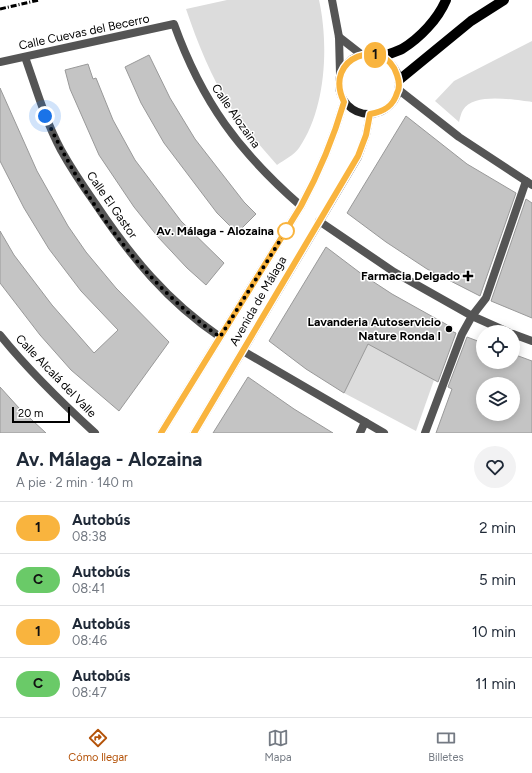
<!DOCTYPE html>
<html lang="es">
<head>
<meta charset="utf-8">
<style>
	body { margin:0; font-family:Figtree,sans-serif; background:#f2f2f3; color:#1f2937; height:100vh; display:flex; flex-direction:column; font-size:15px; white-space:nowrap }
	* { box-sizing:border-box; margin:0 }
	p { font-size:13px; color:#747a83 }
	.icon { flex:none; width:22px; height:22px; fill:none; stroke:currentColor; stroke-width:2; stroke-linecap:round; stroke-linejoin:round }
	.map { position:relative; height:433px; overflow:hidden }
	.sheet { display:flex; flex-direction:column; background:#fff; flex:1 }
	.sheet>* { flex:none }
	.badge { padding:0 8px; border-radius:13px; font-size:14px; line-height:26px }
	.buttons { position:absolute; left:476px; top:325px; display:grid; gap:8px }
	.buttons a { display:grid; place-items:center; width:44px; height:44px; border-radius:50%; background:#fff; box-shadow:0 2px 10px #0003; font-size:20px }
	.scale { position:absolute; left:12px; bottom:10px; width:58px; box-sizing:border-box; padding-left:4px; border:2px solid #000; border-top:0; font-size:11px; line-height:14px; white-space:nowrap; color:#000; -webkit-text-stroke:3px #fff; paint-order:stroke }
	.you { position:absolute; width:20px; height:20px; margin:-10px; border:3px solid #fff; border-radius:50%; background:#1a73e8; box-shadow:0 0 0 6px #1a73e833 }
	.map>.badge { position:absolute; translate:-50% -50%; box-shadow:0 0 0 2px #fff }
	.round { display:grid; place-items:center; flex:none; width:42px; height:42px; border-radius:21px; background:#f2f2f3 }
	.headline { display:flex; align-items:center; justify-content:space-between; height:68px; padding:0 16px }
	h1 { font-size:19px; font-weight:700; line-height:30px }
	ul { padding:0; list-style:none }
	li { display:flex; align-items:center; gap:12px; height:52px; padding:0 16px; border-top:1px solid #e0e1e3 }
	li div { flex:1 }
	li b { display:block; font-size:15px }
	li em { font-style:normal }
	li .badge { min-width:44px; font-weight:700; text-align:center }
	.tabs { display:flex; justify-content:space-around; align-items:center; height:56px; border-top:1px solid #e0e1e3; background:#fff; font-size:11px; color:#747a83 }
	.tabs a { display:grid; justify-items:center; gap:2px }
	.tabs .current { color:#b45309 }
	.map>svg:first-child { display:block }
	.green { fill:#dcdcdc }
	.building { fill:#c4c4c4; stroke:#999; fill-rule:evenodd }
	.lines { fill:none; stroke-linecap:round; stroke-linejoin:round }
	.pedestrian { stroke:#555; stroke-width:8 }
	.minor { stroke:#555; stroke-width:8 }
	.tertiary { stroke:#555; stroke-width:8 }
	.secondary { stroke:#222; stroke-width:8 }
	.primary { stroke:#000; stroke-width:10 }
	.rail { stroke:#000; stroke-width:3; stroke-dasharray:6 2 1 2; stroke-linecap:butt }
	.line-casing { stroke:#fff; stroke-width:9 }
	.line { stroke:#f9b43e; stroke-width:6 }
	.walk { stroke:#000; stroke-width:4; stroke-dasharray:0 7.2 }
	.stop-dot { fill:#fff; stroke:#f9b43e; stroke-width:2 }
	.poi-dot { fill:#000; stroke:#fff; stroke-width:1.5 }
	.labels { text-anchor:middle; stroke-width:3; stroke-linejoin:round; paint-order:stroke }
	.street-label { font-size:12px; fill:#000; stroke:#fff }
	.stop-label { font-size:12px; font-weight:bold; fill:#000; stroke:#fff; text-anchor:end }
	.poi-label { font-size:12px; font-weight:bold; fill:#000; stroke:#fff; text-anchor:end }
</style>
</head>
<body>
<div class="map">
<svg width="532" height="433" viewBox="0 0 532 433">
	<rect width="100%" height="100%" fill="#fff"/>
	<g class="green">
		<path d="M227 0H319C329 45 326 109 299 148 294 155 284 160 277 165 261 147 244 128 231 108 211 77 198 44 186 9Z"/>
		<path d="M532 41V102C515 100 473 92 463 110 461 113 460 118 459 122L435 101 454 81Z"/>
		<polygon points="368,343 434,380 416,431 344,393"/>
	</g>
	<g class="building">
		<polygon points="149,55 170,98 195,139 244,202 256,214 237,233 217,213 164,143 141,103 125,67"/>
		<polygon points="88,64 93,79 96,78 113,120 135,160 181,221 224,263 206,285 187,268 158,237 134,207 99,155 70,89 65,70"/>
		<polygon points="0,88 37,171 68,226 86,252 116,288 169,342 119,411 71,370 40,335 0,283 0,231 14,255 52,305 94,353 118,330 81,291 49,249 24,208 0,161"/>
		<polygon points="406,116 467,164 516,193 480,296 427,269 386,242 347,213"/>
		<polygon points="526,199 532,203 532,318 491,301"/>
		<polygon points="326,247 363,275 392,294 451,327 451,331 456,333 438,382 368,344 344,393 306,369 269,341"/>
		<path d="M467 337 483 343V362H513V354L532 361V433H436L452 389 448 387ZM483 384H513V414H483Z"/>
		<polygon points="248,377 294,409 333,433 213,433"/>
		<polygon points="0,387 19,408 46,433 0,433"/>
	</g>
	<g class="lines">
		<g class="pedestrian">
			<polyline points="360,433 365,422"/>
			<polyline points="425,433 462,334 472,316 486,298 526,181"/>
		</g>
		<g class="minor">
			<path d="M25 57C36 88 45 120 61 150 71 168 83 186 95 203 131 257 167 301 220 337"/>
			<path d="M0 62 174 24C202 102 239 152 301 206"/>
			<path d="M0 335C29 371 61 402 95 433"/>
			<polyline points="243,351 384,433"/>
		</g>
		<g class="tertiary">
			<polyline points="332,0 339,37 340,74"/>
			<polyline points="339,37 362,55"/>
			<polyline points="399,90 459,137 532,185"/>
			<polyline points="319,221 394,272 472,316 508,332"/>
			<polyline points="513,334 532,341"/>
		</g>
		<g class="secondary">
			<circle cx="369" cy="84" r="30"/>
			<path d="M161 433 301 206C320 171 333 140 344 102"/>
			<polyline points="194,433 358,157 366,135 370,114"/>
		</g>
		<g class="primary">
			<path d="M381 57C388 54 396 52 402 49 420 38 438 19 446 0"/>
			<polyline points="399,80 471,21 504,0"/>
		</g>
		<polyline class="rail" points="0,9 39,0"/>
	</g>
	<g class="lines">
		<g class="line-casing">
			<path id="line" d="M161 433 301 206C320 171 333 140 344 102 322 56 385 36 397 75 399 81 400 88 397 93 393 107 383 112 370 114L366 135 358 156 194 433"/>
		</g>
		<use href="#line" class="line"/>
		<path class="walk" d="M45 116C84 200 143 284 220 337L286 231"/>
	</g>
	<circle class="stop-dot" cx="286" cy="231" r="8"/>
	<g class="poi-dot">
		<path d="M466 270h4v4h4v4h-4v4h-4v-4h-4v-4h4z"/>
		<circle cx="449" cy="329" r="4"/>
	</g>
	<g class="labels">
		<g class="street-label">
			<text transform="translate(84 32) rotate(-12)" y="4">Calle Cuevas del Becerro</text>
			<text transform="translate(236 116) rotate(55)" y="4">Calle Alozaina</text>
			<text transform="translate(112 205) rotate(55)" y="4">Calle El Gastor</text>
			<text transform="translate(258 301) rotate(-60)" y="4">Avenida de Málaga</text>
			<text transform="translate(56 376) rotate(46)" y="4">Calle Alcalá del Valle</text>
		</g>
		<g class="stop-label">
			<text x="274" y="235">Av. Málaga - Alozaina</text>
		</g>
		<g class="poi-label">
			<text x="460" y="280">Farmacia Delgado</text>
			<text x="441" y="326">Lavanderia Autoservicio<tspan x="441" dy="14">Nature Ronda I</tspan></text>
		</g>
	</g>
</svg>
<div class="buttons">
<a><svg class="icon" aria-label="locate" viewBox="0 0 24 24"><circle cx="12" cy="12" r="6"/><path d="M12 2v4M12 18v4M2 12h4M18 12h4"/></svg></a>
<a><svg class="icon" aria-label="layers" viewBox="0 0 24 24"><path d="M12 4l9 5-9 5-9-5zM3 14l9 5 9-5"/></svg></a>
</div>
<div class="scale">20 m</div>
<div class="you" style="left:45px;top:116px"></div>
<b class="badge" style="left:375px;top:55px;background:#f9b43e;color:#111">1</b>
</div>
<section class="sheet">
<div class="headline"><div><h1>Av. Málaga - Alozaina</h1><p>A pie · 2 min · 140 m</p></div><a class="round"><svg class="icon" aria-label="heart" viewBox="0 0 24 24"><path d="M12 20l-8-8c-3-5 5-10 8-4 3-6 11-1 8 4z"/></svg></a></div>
<ul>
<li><span class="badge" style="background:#f9b43e;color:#111">1</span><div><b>Autobús</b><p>08:38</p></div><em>2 min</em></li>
<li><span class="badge" style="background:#6aca68;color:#111">C</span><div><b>Autobús</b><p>08:41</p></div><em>5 min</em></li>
<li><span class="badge" style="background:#f9b43e;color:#111">1</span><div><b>Autobús</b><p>08:46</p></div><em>10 min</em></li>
<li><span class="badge" style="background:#6aca68;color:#111">C</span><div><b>Autobús</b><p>08:47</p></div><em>11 min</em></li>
</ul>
</section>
<nav class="tabs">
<a class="current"><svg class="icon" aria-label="directions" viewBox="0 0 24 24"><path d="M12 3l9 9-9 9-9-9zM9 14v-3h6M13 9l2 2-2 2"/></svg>Cómo llegar</a>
<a><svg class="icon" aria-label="map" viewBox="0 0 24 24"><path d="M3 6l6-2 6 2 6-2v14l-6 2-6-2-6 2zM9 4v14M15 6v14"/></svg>Mapa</a>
<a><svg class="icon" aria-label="tickets" viewBox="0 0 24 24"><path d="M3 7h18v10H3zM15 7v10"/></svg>Billetes</a>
</nav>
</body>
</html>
